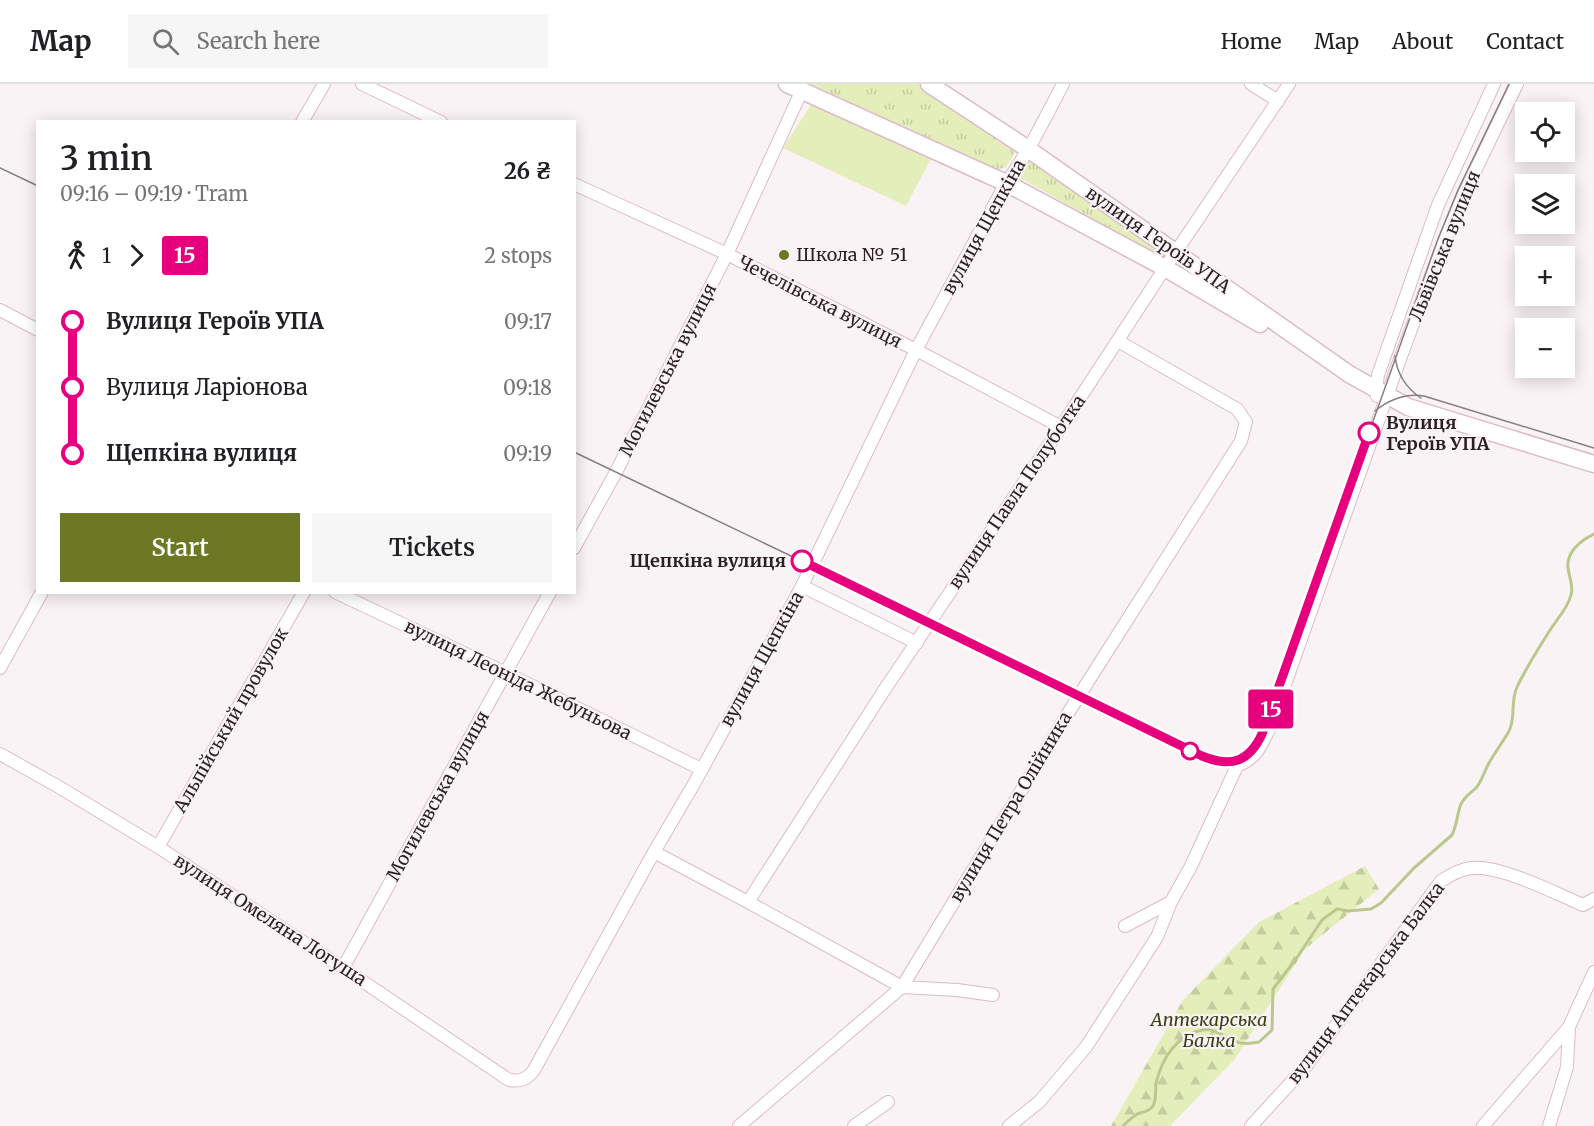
<!DOCTYPE html>
<html lang="en">
<head>
<meta charset="utf-8">
<style>
	body { margin:0; font-family:Merriweather,serif; background:#f6f6f6; color:#202124; height:100vh; display:flex; flex-direction:column; font-size:22px; white-space:nowrap }
	* { box-sizing:border-box; margin:0 }
	p { font-size:20px; color:#757577 }
	.icon { flex:none; width:33px; height:33px; fill:none; stroke:currentColor; stroke-width:2; stroke-linecap:round; stroke-linejoin:round }
	.map { position:relative; flex:1; overflow:hidden }
	.side { position:absolute; left:36px; top:36px; width:540px; height:474px; display:flex; flex-direction:column; background:#fff; border-radius:0px; box-shadow:0 3px 15px #0003 }
	.side>* { flex:none }
	.badge { padding:0 12px; border-radius:4px; font-size:21px; line-height:39px }
	.controls { position:absolute; left:1515px; top:18px; display:grid; gap:12px }
	.controls a { display:grid; place-items:center; width:60px; height:60px; border-radius:0px; background:#fff; box-shadow:0 3px 15px #0003; font-size:30px }
	.map>.badge { position:absolute; translate:-50% -50%; box-shadow:0 0 0 3px #fff }
	.legs { display:flex; align-items:center; gap:9px; height:66px; padding:0 24px; font-size:20px }
	.legs p { margin-inline-start:auto }
	.summary { display:flex; align-items:center; justify-content:space-between; height:102px; padding:0 24px }
	h1 { font-size:33px; font-weight:600; line-height:45px }
	.button { display:flex; gap:12px; margin-top:auto; padding:12px 24px }
	.button a { flex:1; height:69px; border-radius:0px; background:#6c7823; color:#fff; font-size:24px; font-weight:600; line-height:69px; text-align:center }
	.button a+a { background:#f6f6f6; color:#202124 }
	ul { padding:0 24px; list-style:none }
	li { display:flex; align-items:center; gap:21px; height:66px; font-size:22px }
	li i { display:grid; place-items:center; width:9px; height:100%; margin:0 8px; background:currentColor }
	li i::after { content:''; width:15px; height:15px; margin:-8px; border:4px solid; border-radius:50%; background:#fff }
	li p { margin-inline-start:auto }
	li:first-child i { background:linear-gradient(#0000 50%,currentColor 0) }
	li:last-child i { background:linear-gradient(currentColor 50%,#0000 0) }
	header { display:flex; align-items:center; gap:36px; box-sizing:border-box; height:84px; padding:0 30px; background:#fff; border-bottom:2px solid #e0e0e0 }
	header strong { font-size:28px }
	nav { display:flex; gap:33px; margin-inline-start:auto; font-size:21px }
	.search { width:420px; height:54px; background:#f6f6f6; display:flex; align-items:center; gap:15px; box-sizing:border-box; padding:0 21px; border-radius:0px; color:#757577; font-size:22px }
	.map>svg:first-child { display:block }
	.grass { fill:#e4eeba }
	.forest { fill:url(#forest-firs) }
	.park { fill:url(#park-tufts) }
	.lines { fill:none; stroke-linecap:round; stroke-linejoin:round }
	.stream { stroke:#bcc78e; stroke-width:3 }
	.street-casing { stroke:#ddbac9; stroke-width:14 }
	.secondary-casing { stroke:#ddbac9; stroke-width:19 }
	.street { stroke:#fff; stroke-width:12 }
	.secondary { stroke:#fff; stroke-width:16 }
	.tram { stroke:#877d82; stroke-width:1.5 }
	.line-1-casing { stroke:#fff; stroke-width:14 }
	.line-1 { stroke:#e6007e; stroke-width:9 }
	.poi-dot { fill:#6c7823; stroke:#faf3f6; stroke-width:2 }
	.stop-1-dot { fill:#fff; stroke:#e6007e; stroke-width:3 }
	.labels { text-anchor:middle; stroke-width:4.5; stroke-linejoin:round; paint-order:stroke }
	.street-label { font-size:18px; fill:#2b1f24; stroke:#faf3f6 }
	.poi-label { font-size:18px; fill:#2b1f24; stroke:#faf3f6; text-anchor:start }
	.stop-label { font-size:18px; font-weight:bold; fill:#2b1f24; stroke:#faf3f6; text-anchor:start }
	.park-label { font-size:18px; font-style:italic; fill:#383f13; stroke:#faf3f6 }
</style>
</head>
<body>
<header>
<strong>Map</strong>
<div class="search"><svg class="icon" aria-label="search" viewBox="0 0 24 24"><circle cx="10" cy="10" r="6"/><path d="M15 15l6 6"/></svg>Search here</div>
<nav><a>Home</a><a>Map</a><a>About</a><a>Contact</a></nav>
</header>
<div class="map">
<svg width="1594" height="1042" viewBox="0 0 1594 1042">
	<defs>
		<pattern id="forest-firs" width="22" height="20" patternUnits="userSpaceOnUse" patternTransform="scale(1.5)"><rect width="22" height="20" fill="#e4eeba"/><path d="M5 1l3.5 6h-7zM16 11l3.5 6h-7z" fill="#c4cca0"/></pattern>
		<pattern id="park-tufts" width="24" height="20" patternUnits="userSpaceOnUse" patternTransform="scale(1.5)"><rect width="24" height="20" fill="#e4eeba"/><path d="M3 7l-1-3M5 7V3M7 7l1-3M15 17l-1-3M17 17v-4M19 17l1-3" fill="none" stroke="#c4cca0"/></pattern>
	</defs>
	<rect width="100%" height="100%" fill="#faf3f6"/>
	<polygon class="grass" points="812,19 932,73 906,122 783,64"/>
	<polygon class="forest" points="1365,782 1379,805 1305,865 1235,975 1170,1042 1111,1042 1183,916 1259,838"/>
	<g class="park">
		<polygon points="810,0 924,0 1017,66 1005,84 997,85"/>
		<polygon points="1030,74 1165,168 1164,173 1161,174 1019,93"/>
	</g>
	<g class="lines">
		<path class="stream" d="M1123 1042C1127 1038 1132 1033 1137 1030 1143 1028 1149 1028 1153 1022 1157 1015 1155 1006 1156 999 1162 975 1176 951 1202 946 1217 943 1227 957 1241 959 1246 960 1254 959 1259 958L1272 946 1273 905 1296 875 1322 836 1337 825 1348 827 1371 825 1381 819 1414 784 1452 751C1457 741 1457 730 1461 720 1465 712 1471 709 1477 703 1482 696 1485 686 1489 679 1495 668 1503 658 1509 647 1516 634 1510 619 1517 603 1527 582 1540 562 1552 543 1559 533 1568 523 1571 511 1574 502 1569 493 1568 484 1566 468 1581 456 1594 450"/>
		<g class="street-casing">
			<g id="street">
				<polyline points="362,0 441,38"/>
				<polyline points="1251,0 1278,17"/>
				<polyline points="302,38 324,0"/>
				<polyline points="574,100 727,170 916,266 1061,343"/>
				<polyline points="0,226 38,246"/>
				<polyline points="1377,312 1376,304 1378,291 1438,121 1494,0"/>
				<polyline points="574,464 616,388 727,170 802,6"/>
				<polyline points="802,502 917,559"/>
				<polyline points="335,508 506,589 701,685"/>
				<polyline points="0,584 42,508"/>
				<path d="M0 670 59 703 158 763 343 884 509 996C521 998 527 995 534 986L654 768 695 698 802 502 916 266 1006 99C1029 68 1045 34 1063 0"/>
				<polyline points="158,763 304,508"/>
				<polyline points="654,768 748,818 902,903 957,906 993,911"/>
				<polyline points="748,818 883,608 1061,343 1165,184 1289,0"/>
				<polyline points="1125,842 1171,818"/>
				<polyline points="343,884 550,508"/>
				<polyline points="739,1042 902,903 1075,618 1241,357 1246,338 1237,325 1118,257"/>
				<polyline points="854,1042 888,1018"/>
				<path d="M1009 1042 1039 1018 1086 963 1157 853 1171 818 1191 782 1237 682C1257 674 1261 662 1270 643L1400 275 1443 160 1465 108 1517 0"/>
				<path d="M1251 1042 1307 981 1441 797C1450 791 1461 785 1471 784 1501 781 1555 809 1583 821L1594 815"/>
				<polyline points="1483,1042 1569,943 1594,888"/>
				<polyline points="1549,1042 1567,983 1569,943"/>
			</g>
		</g>
		<g class="secondary-casing">
			<g id="secondary">
				<polyline points="787,0 1006,99 1165,184 1260,240"/>
				<polyline points="929,0 1028,65 1349,290 1408,323 1594,380"/>
			</g>
		</g>
		<use href="#street" class="street"/>
		<use href="#secondary" class="secondary"/>
		<g class="tram">
			<polyline points="0,84 38,102"/>
			<path d="M1395 272C1397 289 1406 304 1421 314"/>
			<path d="M1375 327C1390 315 1405 309 1424 312L1594 364"/>
			<path d="M574 368 812 482 1202 672C1232 684 1248 678 1262 649L1438 155 1458 106 1509 0"/>
		</g>
	</g>
	<g class="lines">
		<g class="line-1-casing">
			<path id="line-1" d="M802 477 1202 672C1231 684 1249 678 1262 650L1369 349"/>
		</g>
		<use href="#line-1" class="line-1"/>
	</g>
	<circle class="poi-dot" cx="784" cy="171" r="6"/>
	<g class="stop-1-dot">
		<circle cx="1369" cy="349" r="10"/>
		<circle cx="802" cy="477" r="10"/>
		<circle cx="1190" cy="667" r="8"/>
	</g>
	<g class="labels">
		<g class="street-label">
			<text transform="translate(984 143) rotate(-61)" y="6">вулиця Щепкіна</text>
			<text transform="translate(1158 156) rotate(35)" y="6">вулиця Героїв УПА</text>
			<text transform="translate(1445 162) rotate(-68)" y="6">Львівська вулиця</text>
			<text transform="translate(820 218) rotate(27)" y="6">Чечелівська вулиця</text>
			<text transform="translate(668 286) rotate(-63)" y="6">Могилевська вулиця</text>
			<text transform="translate(1017 408) rotate(-56)" y="6">вулиця Павла Полуботка</text>
			<text transform="translate(762 575) rotate(-61)" y="6">вулиця Щепкіна</text>
			<text transform="translate(518 596) rotate(26)" y="6">вулиця Леоніда Жебуньова</text>
			<text transform="translate(231 636) rotate(-60)" y="6">Альпійський провулок</text>
			<text transform="translate(438 712) rotate(-61)" y="6">Могилевська вулиця</text>
			<text transform="translate(1011 723) rotate(-59)" y="6">вулиця Петра Олійника</text>
			<text transform="translate(270 836) rotate(33)" y="6">вулиця Омеляна Логуша</text>
			<text transform="translate(1366 899) rotate(-53)" y="6">вулиця Аптекарська Балка</text>
		</g>
		<g class="poi-label">
			<text x="796" y="177">Школа № 51</text>
		</g>
		<g class="stop-label">
			<text x="1386" y="345">Вулиця<tspan x="1386" dy="21">Героїв УПА</tspan></text>
			<text x="786" y="483" text-anchor="end">Щепкіна вулиця</text>
		</g>
		<g class="park-label">
			<text x="1209" y="942">Аптекарська<tspan x="1209" dy="21">Балка</tspan></text>
		</g>
	</g>
</svg>
<div class="controls">
<a><svg class="icon" aria-label="locate" viewBox="0 0 24 24"><circle cx="12" cy="12" r="6"/><path d="M12 2v4M12 18v4M2 12h4M18 12h4"/></svg></a>
<a><svg class="icon" aria-label="layers" viewBox="0 0 24 24"><path d="M12 4l9 5-9 5-9-5zM3 14l9 5 9-5"/></svg></a>
<a>+</a>
<a>−</a>
</div>
<b class="badge" style="left:1271px;top:625px;background:#e6007e;color:#fff">15</b>
<section class="side">
<div class="summary"><div><h1>3 min</h1><p>09:16 – 09:19 · Tram</p></div><b>26 ₴</b></div>
<div class="legs"><svg class="icon" aria-label="walk" viewBox="0 0 24 24"><circle cx="13" cy="4" r="2"/><path d="M13 8l-2 6 4 7M11 14l-3 7M7 12l3-4h3l4 4"/></svg>1<svg class="icon" aria-label="forward" viewBox="0 0 24 24"><path d="M9 5l7 7-7 7"/></svg><b class="badge" style="background:#e6007e;color:#fff">15</b><p>2 stops</p></div>
<ul>
<li><i style="color:#e6007e"></i><b>Вулиця Героїв УПА</b><p>09:17</p></li>
<li><i style="color:#e6007e"></i><span>Вулиця Ларіонова</span><p>09:18</p></li>
<li><i style="color:#e6007e"></i><b>Щепкіна вулиця</b><p>09:19</p></li>
</ul>
<div class="button"><a>Start</a><a>Tickets</a></div>
</section>
</div>
</body>
</html>
